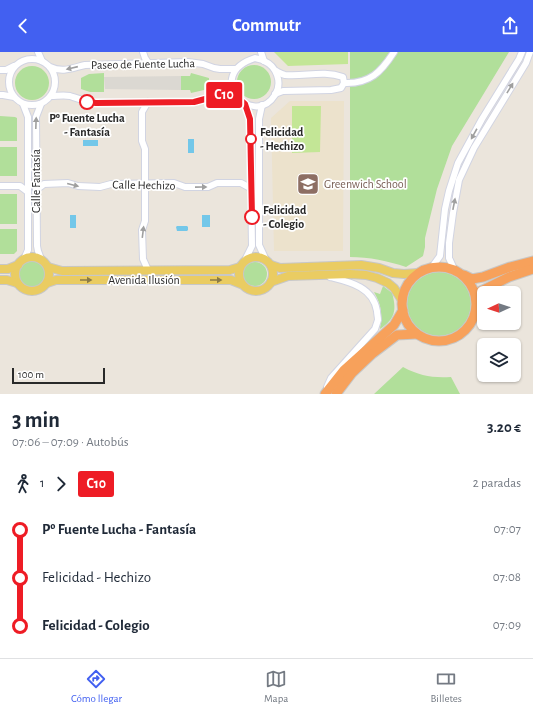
<!DOCTYPE html>
<html lang="es">
<head>
<meta charset="utf-8">
<style>
	body { margin:0; font-family:"Alegreya Sans",sans-serif; background:#f6f6f7; color:#1f2937; height:100vh; display:flex; flex-direction:column; font-size:15px; white-space:nowrap }
	* { box-sizing:border-box; margin:0 }
	p { font-size:13px; color:#747a83 }
	.icon { flex:none; width:22px; height:22px; fill:none; stroke:currentColor; stroke-width:2; stroke-linecap:round; stroke-linejoin:round }
	.map { position:relative; height:342px; overflow:hidden }
	.details { display:flex; flex-direction:column; background:#fff; flex:1 }
	.details>* { flex:none }
	.badge { padding:0 8px; border-radius:3px; font-size:14px; line-height:26px }
	.needle { width:26px; rotate:267deg }
	.controls { position:absolute; left:477px; top:234px; display:grid; gap:8px }
	.controls a { display:grid; place-items:center; width:44px; height:44px; border-radius:6px; background:#fff; box-shadow:0 1px 3px #0004; font-size:20px }
	.scale { position:absolute; left:12px; bottom:10px; width:93px; box-sizing:border-box; padding-left:4px; border:2px solid #292929; border-top:0; font-size:11px; line-height:14px; white-space:nowrap; color:#292929; -webkit-text-stroke:3px #fff; paint-order:stroke }
	.map>.badge { position:absolute; translate:-50% -50%; box-shadow:0 0 0 2px #fff }
	.legs { display:flex; align-items:center; gap:6px; height:44px; padding:0 12px; font-size:13px }
	.legs p { margin-inline-start:auto }
	.overview { display:flex; align-items:center; justify-content:space-between; height:68px; padding:0 12px }
	h1 { font-size:22px; font-weight:700; line-height:30px }
	ul { padding:0 12px; list-style:none }
	li { display:flex; align-items:center; gap:14px; height:48px; font-size:15px }
	li i { display:grid; place-items:center; width:6px; height:100%; margin:0 5px; background:currentColor }
	li i::after { content:''; width:10px; height:10px; margin:-5px; border:3px solid; border-radius:50%; background:#fff }
	li p { margin-inline-start:auto }
	li:first-child i { background:linear-gradient(#0000 50%,currentColor 0) }
	li:last-child i { background:linear-gradient(currentColor 50%,#0000 0) }
	header { display:flex; justify-content:space-between; align-items:center; height:52px; padding:0 12px; background:#4260f1; color:#fff; font-size:18px; font-weight:700 }
	.dock { display:flex; justify-content:space-around; align-items:center; height:56px; border-top:1px solid #e0e1e3; background:#fff; font-size:11px; color:#747a83 }
	.dock a { display:grid; justify-items:center; gap:2px }
	.dock .on { color:#4260f1 }
	.map>svg:first-child { display:block }
	.education { fill:#ece2cc }
	.green { fill:#b1df9a }
	.pitch { fill:#c3e696 }
	.plaza { fill:#dbd8d2 }
	.water { fill:#73c7e9 }
	.lines { fill:none; stroke-linecap:round; stroke-linejoin:round }
	.minor-casing { stroke:#d1d4e2; stroke-width:8 }
	.major-casing { stroke:#c7c7c7; stroke-width:10 }
	.highway-casing { stroke:#c7c7c7; stroke-width:11 }
	.minor { stroke:#fff; stroke-width:6 }
	.major { stroke:#eacc62; stroke-width:8 }
	.highway { stroke:#f7a15b; stroke-width:9 }
	.oneway { fill:#9f9f9f }
	.oneway2 { fill:#8a7a46 }
	.line-1-casing { stroke:#fff; stroke-width:9 }
	.line-1 { stroke:#ee1c25; stroke-width:6 }
	.stop-1-dot { fill:#fff; stroke:#ee1c25; stroke-width:2 }
	.labels { text-anchor:middle; stroke-width:3.5; stroke-linejoin:round; paint-order:stroke }
	.street-label { font-size:12px; fill:#292929; stroke:#fff }
	.stop-label { font-size:12px; font-weight:bold; fill:#292929; stroke:#fff; text-anchor:start }
	.education-label { font-size:12px; fill:#785e54; stroke:#fff; text-anchor:start }
</style>
</head>
<body>
<header><svg class="icon" aria-label="back" viewBox="0 0 24 24"><path d="M15 5l-7 7 7 7"/></svg>Commutr<svg class="icon" aria-label="share" viewBox="0 0 24 24"><path d="M12 15V3M7 8l5-5 5 5M5 13v7h14v-7"/></svg></header>
<div class="map">
<svg width="533" height="342" viewBox="0 0 533 342">
	<rect width="100%" height="100%" fill="#ebe5dc"/>
	<polygon class="education" points="290,49 344,49 343,199 274,199 271,66"/>
	<g class="green">
		<path d="M350 0H509L452 94 437 137 425 186V195L423 204 406 215C388 209 369 205 350 205Z"/>
		<circle cx="254" cy="30" r="17"/>
		<circle cx="32" cy="31" r="17"/>
		<polygon points="104,21 104,40 90,40 81,37 81,26 89,22"/>
		<polygon points="191,21 209,26 209,36 204,38 191,41 190,38 181,38 181,24 190,24"/>
		<polygon points="0,64 15,65 17,66 17,89 0,89"/>
		<rect x="0" y="95" width="17" height="29"/>
		<rect x="0" y="142" width="17" height="30"/>
		<polygon points="0,177 17,177 17,199 14,202 0,202"/>
		<circle cx="32" cy="222" r="13"/>
		<circle cx="255" cy="222" r="12"/>
		<circle cx="439" cy="252" r="32"/>
		<path d="M383 234 392 241C397 258 395 267 380 277 382 262 382 254 374 240L380 242Z"/>
		<path d="M403 315C420 324 432 326 451 325L460 342H374Z"/>
	</g>
	<g class="pitch">
		<polygon points="274,0 348,0 348,12 288,14"/>
		<polygon points="292,54 321,54 320,100 292,101"/>
	</g>
	<polygon class="plaza" points="181,24 181,38 105,37 104,25"/>
	<g class="water">
		<rect x="188" y="87" width="6" height="14"/>
		<rect x="83" y="88" width="15" height="6"/>
		<rect x="70" y="163" width="6" height="13"/>
		<rect x="202" y="163" width="8" height="12"/>
		<polygon points="177,174 187,174 188,175 188,178 187,179 177,179 176,175"/>
	</g>
	<g class="lines">
		<g class="minor-casing">
			<g id="minor">
				<polyline points="38,0 42,9"/>
				<polyline points="143,0 145,6 149,12"/>
				<polyline points="261,0 264,9"/>
				<path d="M255 6C258 7 261 7 264 9 276 14 283 30 275 43 253 78 202 23 255 6Z"/>
				<circle cx="32" cy="30" r="23"/>
				<path d="M50 15C63 21 72 16 85 13L188 10 203 12 214 16 220 17H236"/>
				<polyline points="0,18 6,18 14,14"/>
				<path d="M276 19C278 20 281 22 285 23 304 25 323 18 343 25L344 31"/>
				<path d="M344 31C370 32 381 20 394 0"/>
				<polyline points="275,42 283,39 331,38 341,36 344,31"/>
				<polyline points="0,43 3,43 14,45"/>
				<path d="M51 44C57 44 64 43 70 44 79 47 87 50 96 51L194 50 220 43 236 45"/>
				<polyline points="23,52 28,65 28,198 24,207"/>
				<polyline points="41,52 36,65 37,194 38,199 41,207"/>
				<polyline points="245,52 250,69 252,194 245,208"/>
				<polyline points="262,53 259,67 259,193 266,208"/>
				<polyline points="0,134 20,134 28,140"/>
				<polyline points="36,138 44,132 68,131 78,134 100,135 111,132 174,131 185,135 208,135 217,131 241,131 252,137"/>
				<polyline points="432,215 440,204 445,157 449,139 458,111 482,67 519,7 522,0"/>
				<polyline points="454,217 449,206 449,191 453,161 459,128 474,96 526,11 530,0"/>
				<polyline points="148,218 143,207 142,178 145,169 145,97 142,89 142,60 148,50"/>
				<path d="M327 335 331 326 375 277C376 274 377 271 378 268 378 265 377 262 377 259 373 235 350 230 330 225"/>
			</g>
		</g>
		<g class="major-casing">
			<g id="major">
				<circle cx="256" cy="222" r="17"/>
				<circle cx="32" cy="222" r="17"/>
				<polyline points="271,213 280,216 361,213 379,216 393,221 404,222 418,221"/>
				<polyline points="48,215 62,219 230,218 240,215"/>
				<polyline points="0,217 8,217 18,213"/>
				<polyline points="0,228 7,228 17,231"/>
				<polyline points="271,230 288,224 350,222 366,223 377,226 388,231 394,236 402,248"/>
				<polyline points="47,231 56,228 231,228 241,232"/>
			</g>
		</g>
		<g class="highway-casing">
			<g id="highway">
				<circle cx="439" cy="252" r="37"/>
				<polyline points="464,223 472,227 483,225 510,215 533,209"/>
				<polyline points="476,247 481,239 509,225 533,217"/>
				<polyline points="325,342 344,318 394,273 403,258"/>
				<polyline points="336,342 352,321 372,302 397,283 417,282"/>
			</g>
		</g>
		<use href="#minor" class="minor"/>
		<use href="#major" class="major"/>
		<use href="#highway" class="highway"/>
	</g>
	<defs><path id="oneway-solid" d="M-6-.8H1V-3.2L6.5 0L1 3.2V.8H-6Z"/></defs>
	<g class="oneway">
		<use href="#oneway-solid" transform="translate(72 16) rotate(167)"/>
		<use href="#oneway-solid" transform="translate(510 36) rotate(-59)"/>
		<use href="#oneway-solid" transform="translate(36 71) rotate(-88)"/>
		<use href="#oneway-solid" transform="translate(474 82) rotate(119)"/>
		<use href="#oneway-solid" transform="translate(73 133) rotate(14)"/>
		<use href="#oneway-solid" transform="translate(201 135) rotate(-1)"/>
		<use href="#oneway-solid" transform="translate(454 152) rotate(-79)"/>
		<use href="#oneway-solid" transform="translate(143 180) rotate(-83)"/>
	</g>
	<g class="oneway2">
		<use href="#oneway-solid" transform="translate(86 228)"/>
		<use href="#oneway-solid" transform="translate(216 228)"/>
	</g>
	<g class="lines">
		<g class="line-1-casing">
			<polyline id="line-1" points="87,50 96,51 194,50 220,43 236,44 245,52 250,67 252,165"/>
		</g>
		<use href="#line-1" class="line-1"/>
	</g>
	<defs>
		<g id="school-square" transform="scale(1.15)"><rect x="-9" y="-9" width="18" height="18" rx="4" fill="#8d6e63" stroke="#fff"/><path d="M0-5L7-2L0 1L-7-2ZM-4 1L0 2.5L4 1V4Q0 6-4 4Z" fill="#fff"/></g>
	</defs>
	<g fill-rule="evenodd">
		<use href="#school-square" x="308" y="132"/>
	</g>
	<g class="stop-1-dot">
		<circle cx="87" cy="50" r="7"/>
		<circle cx="251" cy="87" r="5"/>
		<circle cx="252" cy="165" r="7"/>
	</g>
	<g class="labels">
		<g class="street-label">
			<text transform="translate(143 12) rotate(-1)" y="4">Paseo de Fuente Lucha</text>
			<text transform="translate(36 129) rotate(-90)" y="4">Calle Fantasía</text>
			<text transform="translate(144 133) rotate(1)" y="4">Calle Hechizo</text>
			<text x="144" y="232">Avenida Ilusión</text>
		</g>
		<g class="stop-label">
			<text x="87" y="70" text-anchor="middle">Pº Fuente Lucha<tspan x="87" dy="14">- Fantasía</tspan></text>
			<text x="260" y="84">Felicidad<tspan x="260" dy="14">- Hechizo</tspan></text>
			<text x="263" y="162">Felicidad<tspan x="263" dy="14">- Colegio</tspan></text>
		</g>
		<g class="education-label">
			<text x="324" y="136">Greenwich School</text>
		</g>
	</g>
</svg>
<div class="controls">
<a><svg class="needle" viewBox="-14 -14 28 28"><path d="M0-13l5 13h-10z" fill="#e53935"/><path d="M0 13l5-13h-10z" fill="#747a83"/></svg></a>
<a><svg class="icon" aria-label="layers" viewBox="0 0 24 24"><path d="M12 4l9 5-9 5-9-5zM3 14l9 5 9-5"/></svg></a>
</div>
<div class="scale">100 m</div>
<b class="badge" style="left:224px;top:43px;background:#ee1c25;color:#fff">C10</b>
</div>
<section class="details">
<div class="overview"><div><h1>3 min</h1><p>07:06 – 07:09 · Autobús</p></div><b>3.20 €</b></div>
<div class="legs"><svg class="icon" aria-label="walk" viewBox="0 0 24 24"><circle cx="13" cy="4" r="2"/><path d="M13 8l-2 6 4 7M11 14l-3 7M7 12l3-4h3l4 4"/></svg>1<svg class="icon" aria-label="forward" viewBox="0 0 24 24"><path d="M9 5l7 7-7 7"/></svg><b class="badge" style="background:#ee1c25;color:#fff">C10</b><p>2 paradas</p></div>
<ul>
<li><i style="color:#ee1c25"></i><b>Pº Fuente Lucha - Fantasía</b><p>07:07</p></li>
<li><i style="color:#ee1c25"></i><span>Felicidad - Hechizo</span><p>07:08</p></li>
<li><i style="color:#ee1c25"></i><b>Felicidad - Colegio</b><p>07:09</p></li>
</ul>
</section>
<nav class="dock">
<a class="on"><svg class="icon" aria-label="directions" viewBox="0 0 24 24"><path d="M12 3l9 9-9 9-9-9zM9 14v-3h6M13 9l2 2-2 2"/></svg>Cómo llegar</a>
<a><svg class="icon" aria-label="map" viewBox="0 0 24 24"><path d="M3 6l6-2 6 2 6-2v14l-6 2-6-2-6 2zM9 4v14M15 6v14"/></svg>Mapa</a>
<a><svg class="icon" aria-label="tickets" viewBox="0 0 24 24"><path d="M3 7h18v10H3zM15 7v10"/></svg>Billetes</a>
</nav>
</body>
</html>
